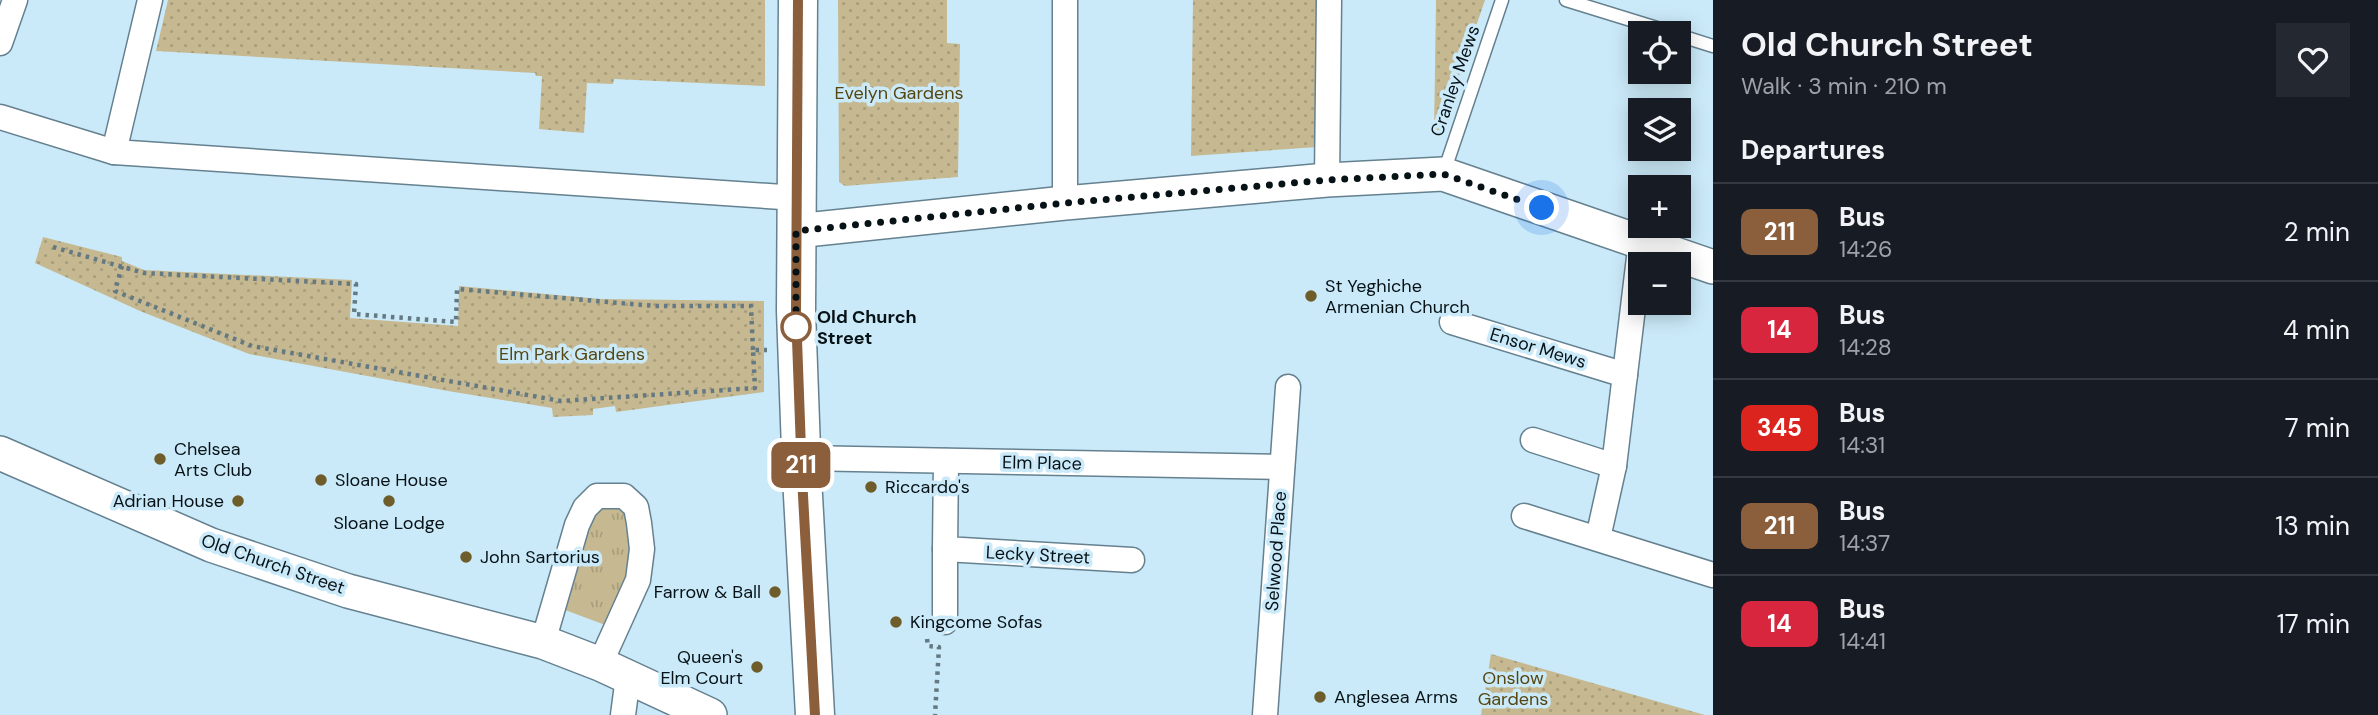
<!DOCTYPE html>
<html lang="en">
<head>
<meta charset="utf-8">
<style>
	body { margin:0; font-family:"DM Sans",sans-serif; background:#242831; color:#f1f3f6; height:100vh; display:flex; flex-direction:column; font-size:26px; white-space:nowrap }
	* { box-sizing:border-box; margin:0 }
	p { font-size:23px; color:#9ea1a6 }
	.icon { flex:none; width:38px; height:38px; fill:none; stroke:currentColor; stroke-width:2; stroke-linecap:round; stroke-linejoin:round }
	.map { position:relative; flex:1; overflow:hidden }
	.details { display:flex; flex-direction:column; background:#171b24; width:665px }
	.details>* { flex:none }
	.badge { padding:0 14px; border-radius:10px; font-size:24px; line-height:46px }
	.fabs { position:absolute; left:1628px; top:21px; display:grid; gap:14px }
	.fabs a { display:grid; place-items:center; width:63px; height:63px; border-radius:0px; background:#171b24; box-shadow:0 4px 18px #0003; font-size:35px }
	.you { position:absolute; width:35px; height:35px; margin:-18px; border:5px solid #fff; border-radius:50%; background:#1a73e8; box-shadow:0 0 0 10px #1a73e833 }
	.map>.badge { position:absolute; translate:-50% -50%; box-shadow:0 0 0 4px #fff }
	h2 { padding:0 28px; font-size:26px; line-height:63px }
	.round { display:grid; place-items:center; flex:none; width:74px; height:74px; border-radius:0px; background:#242831 }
	.overview { display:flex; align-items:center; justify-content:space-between; height:119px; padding:0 28px }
	h1 { font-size:33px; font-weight:700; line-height:52px }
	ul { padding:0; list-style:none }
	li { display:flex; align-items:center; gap:21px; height:98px; padding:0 28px; border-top:2px solid #363941 }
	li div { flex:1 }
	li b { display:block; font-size:26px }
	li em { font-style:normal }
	li .badge { min-width:77px; font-weight:700; text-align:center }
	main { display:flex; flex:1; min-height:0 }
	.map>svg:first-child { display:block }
	.grass { fill:url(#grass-tufts) }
	.garden { fill:url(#garden-dots) }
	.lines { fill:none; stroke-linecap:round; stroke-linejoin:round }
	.lane-casing { stroke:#65818f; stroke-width:15 }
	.street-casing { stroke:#65818f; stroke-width:27 }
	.secondary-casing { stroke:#65818f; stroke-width:36 }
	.primary-casing { stroke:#65818f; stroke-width:41 }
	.path { stroke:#647982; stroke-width:4.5; stroke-dasharray:3.5 5; stroke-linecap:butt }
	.lane { stroke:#fff; stroke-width:12 }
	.street { stroke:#fff; stroke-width:24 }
	.secondary { stroke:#fff; stroke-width:33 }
	.primary { stroke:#fff; stroke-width:38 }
	.line-casing { stroke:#fff; stroke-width:16 }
	.line { stroke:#8b5e3c; stroke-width:10 }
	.walk { stroke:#071217; stroke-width:7; stroke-dasharray:0 12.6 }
	.poi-dot { fill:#6e5d2b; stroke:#cbeaf9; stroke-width:2.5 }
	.stop-dot { fill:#fff; stroke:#8b5e3c; stroke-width:3.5 }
	.labels { text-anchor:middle; stroke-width:7; stroke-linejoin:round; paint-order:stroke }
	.street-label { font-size:18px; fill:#071217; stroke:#cbeaf9 }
	.park-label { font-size:18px; fill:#554612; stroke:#cbeaf9 }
	.poi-label { font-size:18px; fill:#071217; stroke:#cbeaf9; text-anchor:start }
	.stop-label { font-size:18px; font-weight:bold; fill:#071217; stroke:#cbeaf9; text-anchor:start }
</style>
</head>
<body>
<main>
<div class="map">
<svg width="1713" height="715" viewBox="0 0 1713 715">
	<defs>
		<pattern id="grass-tufts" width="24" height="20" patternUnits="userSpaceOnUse" patternTransform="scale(1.75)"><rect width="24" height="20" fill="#c6b991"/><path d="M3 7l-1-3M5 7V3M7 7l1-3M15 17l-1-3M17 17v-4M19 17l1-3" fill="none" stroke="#a99e7c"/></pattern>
		<pattern id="garden-dots" width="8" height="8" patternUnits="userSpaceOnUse" patternTransform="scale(1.75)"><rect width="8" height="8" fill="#c6b991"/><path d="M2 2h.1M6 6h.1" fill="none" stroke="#a99e7c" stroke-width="1.8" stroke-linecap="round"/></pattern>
	</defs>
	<rect width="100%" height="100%" fill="#cbeaf9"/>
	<polygon class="grass" points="605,504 624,509 631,522 631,575 608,626 565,610 590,523 596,510"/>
	<g class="garden">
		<polygon points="168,0 765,0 765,86 614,79 613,84 587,83 584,133 539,129 542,76 536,76 535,73 156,51"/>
		<polygon points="838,0 947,0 947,43 960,44 958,177 845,186 839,182"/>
		<polygon points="1193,0 1320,0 1317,147 1191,156"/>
		<polygon points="1436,0 1485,0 1439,135 1434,135"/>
		<polygon points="43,237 122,257 122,261 144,270 352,280 350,318 458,326 459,286 600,299 764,301 764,392 616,412 615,406 593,409 593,415 553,417 552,408 448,391 249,354 140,311 35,263"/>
		<polygon points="1491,654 1705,715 1481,715"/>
	</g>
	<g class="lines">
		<g class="lane-casing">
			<g id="lane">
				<polyline points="1566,0 1673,33"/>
				<polyline points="1678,35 1713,46"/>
				<polyline points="1444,172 1502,0"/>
			</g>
		</g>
		<g class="street-casing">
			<g id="street">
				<polyline points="150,0 114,152 797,198"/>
				<polyline points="0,43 15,0"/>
				<polyline points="0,117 114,152"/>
				<polyline points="1327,180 1329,0"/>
				<polyline points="1065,203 1065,0"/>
				<polyline points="1452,322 1625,375"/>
				<polyline points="1533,440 1614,466"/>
				<polyline points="801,458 1282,467"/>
				<polyline points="946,461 945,549 1132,560"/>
				<polyline points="1524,516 1713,575"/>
				<polyline points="1598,538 1614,466 1641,241"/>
				<polyline points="945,549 945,622"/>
				<polyline points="543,642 577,525 585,508 597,496 624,496 636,507 639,523 642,549 638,580 600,664"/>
				<polyline points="623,715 628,677"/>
				<polyline points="1265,715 1288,387"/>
			</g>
		</g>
		<g class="secondary-casing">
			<g id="secondary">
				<polyline points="796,231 1065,203 1327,180 1443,174 1713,267"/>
				<polyline points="0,453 211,545 348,591 543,642 600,664 710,715"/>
			</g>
		</g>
		<g class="primary-casing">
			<polyline id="primary" points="798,0 796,311 802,477 815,715"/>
		</g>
		<g class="path">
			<polyline points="53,247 144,273 356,284 354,314 456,322 457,289 655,306 751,306 753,350"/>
			<polyline points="122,266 115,291 252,346 561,401 755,388 753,350 767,350"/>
			<polyline points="927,639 928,646 939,647 935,715"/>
		</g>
		<use href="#lane" class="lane"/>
		<use href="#street" class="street"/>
		<use href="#secondary" class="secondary"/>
		<use href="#primary" class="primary"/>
	</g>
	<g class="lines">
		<g class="line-casing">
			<polyline id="line" points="798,0 796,312 802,477 815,715"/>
		</g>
		<use href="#line" class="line"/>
		<polyline class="walk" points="796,327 796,331 796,231 1065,203 1327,180 1443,174 1542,208"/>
	</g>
	<g class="poi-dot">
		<circle cx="1311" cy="296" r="7"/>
		<circle cx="160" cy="459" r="7"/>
		<circle cx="321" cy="480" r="7"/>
		<circle cx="871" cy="487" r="7"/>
		<circle cx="238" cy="501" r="7"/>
		<circle cx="389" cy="501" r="7"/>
		<circle cx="466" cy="557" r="7"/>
		<circle cx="775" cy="592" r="7"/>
		<circle cx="896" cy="622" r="7"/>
		<circle cx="757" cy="667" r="7"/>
		<circle cx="1320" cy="697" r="7"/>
	</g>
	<circle class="stop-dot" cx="796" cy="327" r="14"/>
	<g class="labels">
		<g class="street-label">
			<text transform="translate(1455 81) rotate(-71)" y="6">Cranley Mews</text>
			<text transform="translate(1538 348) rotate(17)" y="6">Ensor Mews</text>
			<text transform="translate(1042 463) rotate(1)" y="6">Elm Place</text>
			<text transform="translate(1276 551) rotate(-86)" y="6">Selwood Place</text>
			<text transform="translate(1038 555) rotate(3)" y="6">Lecky Street</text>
			<text transform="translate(273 564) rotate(19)" y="6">Old Church Street</text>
		</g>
		<g class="park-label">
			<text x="899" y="99">Evelyn Gardens</text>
			<text x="572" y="360">Elm Park Gardens</text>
			<text x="1513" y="684">Onslow<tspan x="1513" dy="21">Gardens</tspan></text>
		</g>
		<g class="poi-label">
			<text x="1325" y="292">St Yeghiche<tspan x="1325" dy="21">Armenian Church</tspan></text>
			<text x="174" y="455">Chelsea<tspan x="174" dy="21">Arts Club</tspan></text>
			<text x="335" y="486">Sloane House</text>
			<text x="885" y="493">Riccardo's</text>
			<text x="224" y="507" text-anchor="end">Adrian House</text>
			<text x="389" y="529" text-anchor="middle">Sloane Lodge</text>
			<text x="480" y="563">John Sartorius</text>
			<text x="761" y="598" text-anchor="end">Farrow &amp; Ball</text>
			<text x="910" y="628">Kingcome Sofas</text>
			<text x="743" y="663" text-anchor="end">Queen's<tspan x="743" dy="21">Elm Court</tspan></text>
			<text x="1334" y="703">Anglesea Arms</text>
		</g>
		<g class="stop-label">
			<text x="817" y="323">Old Church<tspan x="817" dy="21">Street</tspan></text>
		</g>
	</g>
</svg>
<div class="fabs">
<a><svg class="icon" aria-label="locate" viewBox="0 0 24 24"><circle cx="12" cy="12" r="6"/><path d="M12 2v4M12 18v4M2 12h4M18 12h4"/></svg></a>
<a><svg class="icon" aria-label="layers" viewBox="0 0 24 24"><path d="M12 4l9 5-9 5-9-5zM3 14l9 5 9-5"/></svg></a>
<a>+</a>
<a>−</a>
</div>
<div class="you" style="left:1542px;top:208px"></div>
<b class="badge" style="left:801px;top:465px;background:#8b5e3c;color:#fff">211</b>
</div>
<section class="details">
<div class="overview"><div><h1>Old Church Street</h1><p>Walk · 3 min · 210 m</p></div><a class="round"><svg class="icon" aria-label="heart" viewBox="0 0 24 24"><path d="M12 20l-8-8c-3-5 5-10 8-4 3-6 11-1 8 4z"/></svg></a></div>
<h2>Departures</h2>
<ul>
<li><span class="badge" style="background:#8b5e3c;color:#fff">211</span><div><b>Bus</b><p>14:26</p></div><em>2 min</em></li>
<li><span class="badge" style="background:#d7263d;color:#fff">14</span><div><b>Bus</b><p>14:28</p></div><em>4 min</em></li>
<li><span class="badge" style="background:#dc241f;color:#fff">345</span><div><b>Bus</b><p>14:31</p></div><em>7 min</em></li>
<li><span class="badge" style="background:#8b5e3c;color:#fff">211</span><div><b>Bus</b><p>14:37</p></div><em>13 min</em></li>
<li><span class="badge" style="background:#d7263d;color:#fff">14</span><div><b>Bus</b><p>14:41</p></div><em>17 min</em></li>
</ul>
</section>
</main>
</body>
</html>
